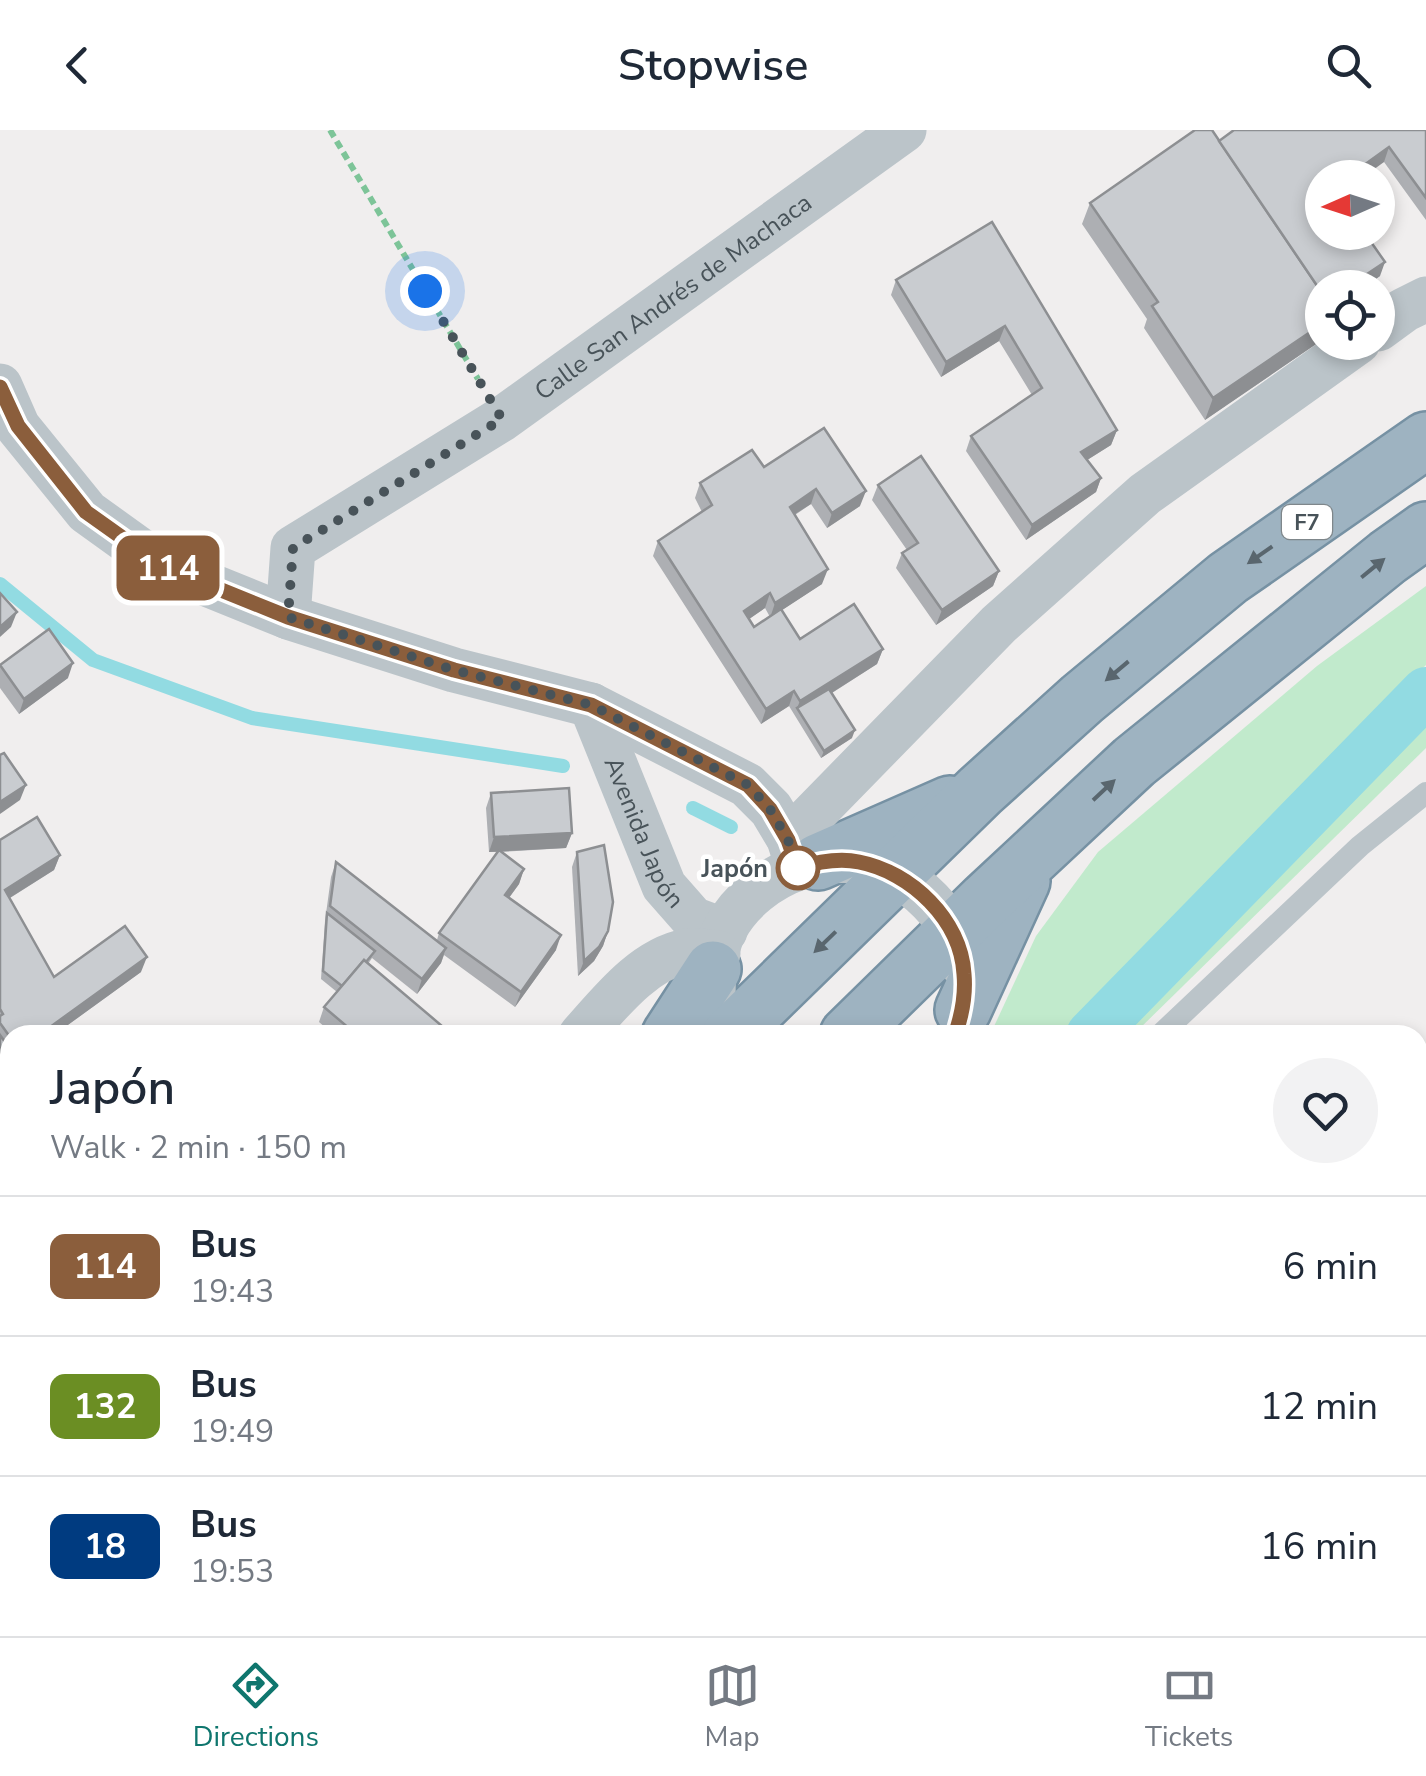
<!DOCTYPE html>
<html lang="en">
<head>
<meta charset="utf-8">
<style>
	body { margin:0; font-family:"Nunito Sans",sans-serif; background:#f2f2f3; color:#1f2937; height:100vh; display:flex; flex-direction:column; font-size:38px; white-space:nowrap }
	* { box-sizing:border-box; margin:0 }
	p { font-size:32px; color:#747a83 }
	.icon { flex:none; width:55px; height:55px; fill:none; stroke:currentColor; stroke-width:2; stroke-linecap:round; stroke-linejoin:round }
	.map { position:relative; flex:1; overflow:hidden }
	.drawer { position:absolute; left:0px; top:895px; width:1428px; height:612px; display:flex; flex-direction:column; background:#fff; border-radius:30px 30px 0 0; box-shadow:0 5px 15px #0003 }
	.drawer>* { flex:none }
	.badge { padding:0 20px; border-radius:15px; font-size:35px; line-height:65px }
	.needle { width:65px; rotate:267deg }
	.buttons { position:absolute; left:1305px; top:30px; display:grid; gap:20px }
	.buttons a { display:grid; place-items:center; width:90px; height:90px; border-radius:50%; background:#fff; box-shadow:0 5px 15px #0003; font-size:50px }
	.you { position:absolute; width:50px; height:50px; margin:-25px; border:8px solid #fff; border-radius:50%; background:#1a73e8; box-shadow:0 0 0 15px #1a73e833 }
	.map>.badge { position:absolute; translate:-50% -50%; box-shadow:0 0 0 5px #fff }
	.round { display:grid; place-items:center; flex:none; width:105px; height:105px; border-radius:52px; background:#f2f2f3 }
	.summary { display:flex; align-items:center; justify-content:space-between; height:170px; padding:0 50px }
	h1 { font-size:48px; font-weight:600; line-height:75px }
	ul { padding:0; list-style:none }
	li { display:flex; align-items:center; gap:30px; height:140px; padding:0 50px; border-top:2px solid #e0e1e3 }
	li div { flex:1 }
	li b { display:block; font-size:38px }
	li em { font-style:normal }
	li .badge { min-width:110px; font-weight:700; text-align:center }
	header { display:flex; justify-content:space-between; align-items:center; height:130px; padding:0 50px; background:#fff; font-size:45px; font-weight:600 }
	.tabs { display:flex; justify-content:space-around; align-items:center; height:140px; border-top:2px solid #e0e1e3; background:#fff; font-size:28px; color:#747a83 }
	.tabs a { display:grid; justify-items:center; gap:5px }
	.tabs .selected { color:#0f766e }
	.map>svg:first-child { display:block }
	.green { fill:#c1eacc }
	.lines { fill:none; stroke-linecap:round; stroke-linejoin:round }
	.stream { stroke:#92dbe2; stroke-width:14 }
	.canal { stroke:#92dbe2; stroke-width:50 }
	.trunk-casing { stroke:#7691a3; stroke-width:60 }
	.path { stroke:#7dc498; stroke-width:6; stroke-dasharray:8 5; stroke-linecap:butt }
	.service { stroke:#bbc4c9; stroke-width:22 }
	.minor { stroke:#bbc4c9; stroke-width:45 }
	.trunk { stroke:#9eb3c1; stroke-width:55 }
	.tram { stroke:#b1b4b8; stroke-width:2.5 }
	.wall { fill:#adafb3; fill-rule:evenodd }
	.shaded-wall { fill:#8d8f92 }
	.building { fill:#c9ccd0; stroke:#8d8f92; stroke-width:2.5 }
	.oneway { fill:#59666e }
	.line-casing { stroke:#fff; stroke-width:22 }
	.line { stroke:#8b5e3c; stroke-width:15 }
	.walk { stroke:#485359; stroke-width:10; stroke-dasharray:0 18 }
	.stop-dot { fill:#fff; stroke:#8b5e3c; stroke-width:5 }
	.labels { text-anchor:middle; stroke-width:9; stroke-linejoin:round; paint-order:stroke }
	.shield { fill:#fff; stroke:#7f878b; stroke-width:2.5 }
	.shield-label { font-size:22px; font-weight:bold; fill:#485359 }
	.street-label { font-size:25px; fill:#485359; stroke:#fff }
	.stop-label { font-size:25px; font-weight:bold; fill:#485359; stroke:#fff; text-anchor:end }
</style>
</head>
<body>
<header><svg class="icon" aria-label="back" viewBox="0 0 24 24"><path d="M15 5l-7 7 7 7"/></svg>Stopwise<svg class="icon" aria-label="search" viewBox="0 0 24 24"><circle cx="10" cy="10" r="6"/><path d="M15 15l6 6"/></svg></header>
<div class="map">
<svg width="1426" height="1506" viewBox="0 0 1426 1506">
	<rect width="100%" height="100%" fill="#f0eeee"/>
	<g class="green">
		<polygon points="1426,456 1426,535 1063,905 990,905 1036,806 1098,722 1317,536"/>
		<polygon points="1426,583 1426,618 1133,905 1105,905"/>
		<polygon points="10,1476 10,1498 40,1498 30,1506 0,1506 0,1485"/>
		<polygon points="295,1498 496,1498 488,1506 286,1506"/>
	</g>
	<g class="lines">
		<g class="stream">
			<polyline points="0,454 93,530 252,588 563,636"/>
			<polyline points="693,678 731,697"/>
		</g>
		<g class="canal">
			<polyline points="1091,905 1426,562"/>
			<polyline points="510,1506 518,1498"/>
		</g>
		<g class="trunk-casing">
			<g id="trunk">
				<polyline points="818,732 950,674"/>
				<polyline points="963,880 1022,751"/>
				<polyline points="670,905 713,839"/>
				<polyline points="730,905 980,661 1082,569 1228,448 1426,310"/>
				<polyline points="848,905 986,770 1134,632 1388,427 1426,400"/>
				<polyline points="120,1506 129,1498"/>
				<polyline points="221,1506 230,1498"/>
			</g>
		</g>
		<g class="path">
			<polyline points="330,0 478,249"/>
			<polyline points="1418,955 1426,949"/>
		</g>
		<g class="service">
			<polyline points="1160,905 1360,716 1426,663"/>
			<polyline points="582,1506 589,1498"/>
		</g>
		<g class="minor">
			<polyline points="1378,199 1404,180 1426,169"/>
			<polyline points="0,256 18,297 87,382 162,436 288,487 454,540 591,575 747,655 771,679 789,709 798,738"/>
			<path id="s1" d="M288 487 293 418 502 289 904 0"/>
			<path id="s2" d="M591 575 664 756 693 789 725 801"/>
			<polyline points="789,709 999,494 1145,364 1358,212"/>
			<path d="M713 874C713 849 713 822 725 799 756 742 837 710 897 745 919 758 944 781 954 805 958 815 960 825 963 835"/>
			<path d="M581 905C609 874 642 830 686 821 696 819 708 822 718 823"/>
			<polyline points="0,1029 10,1046"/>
			<polyline points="1418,1107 1426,1101"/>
			<polyline points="0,1452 10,1444"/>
			<polyline points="896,1506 907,1498"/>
		</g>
		<use href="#trunk" class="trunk"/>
		<g class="tram">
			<polyline points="1418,1000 1426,994"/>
			<polyline points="726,1506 738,1498"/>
		</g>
	</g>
	<g class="wall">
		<polygon points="1426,0 1426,90 1384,32 1322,48 1380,146 1363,158 1322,158 1322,210 1205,290 1144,198 1147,189 1082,94 1090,73 1219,11"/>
		<polygon points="992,92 1117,300 1111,315 1087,330 1101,348 1096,362 1026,410 966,321 971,306 1032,265 999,211 941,247 891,165 896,150"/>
		<path d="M764 337 860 376 827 398 811 374 795 385 822 454 782 480 800 509 883 519 877 534 832 563 852 608 821 628 789 576 761 594 653 426 658 411 702 382 695 368 700 353ZM765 478 770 487 754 497 749 489Z"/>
		<polygon points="878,355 999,441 993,456 936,495 896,438 902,423 907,420 872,370"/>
		<polygon points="0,535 68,548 19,584 0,558"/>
		<polygon points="491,663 572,703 566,718 500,722 524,739 519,754 509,768 556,820 515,877 444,825 441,833 417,864 372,828 368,834 448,905 334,905 319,892 324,877 337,862 321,849 325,791 331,747 336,732 437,810 439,803 498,722 489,722 486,678"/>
		<polygon points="0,710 60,725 54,740 10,768 54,847 141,842 54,905 10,905 10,942 0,948"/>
		<polygon points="577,722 608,801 603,816 594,831 578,846 572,737"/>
		<polygon points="10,1220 10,1334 0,1322 0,1227"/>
	</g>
	<g class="shaded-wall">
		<polygon points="1389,17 1384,32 1362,48 1346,48"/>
		<polygon points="1385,132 1380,146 1363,158 1346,158"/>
		<polygon points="1322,194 1322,210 1205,290 1213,268"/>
		<polygon points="1005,196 999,211 941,247 946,232"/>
		<polygon points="1117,300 1111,315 1076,337 1081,322"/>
		<polygon points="1101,348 1096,362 1026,410 1032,395"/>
		<polygon points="816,359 811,374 784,391 790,377"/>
		<polygon points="866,361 860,376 827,398 832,383"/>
		<polygon points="828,439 822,454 770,488 775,473"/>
		<polygon points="999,441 993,456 936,495 942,480"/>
		<polygon points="770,463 765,478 739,496 744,481"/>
		<polygon points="17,482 11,497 0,507 0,497"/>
		<polygon points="883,519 877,534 800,583 797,578 800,571"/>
		<polygon points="73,533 68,548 19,584 24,569"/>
		<polygon points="794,561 789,576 761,594 766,579"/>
		<polygon points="855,600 852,608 821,628 824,621"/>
		<polygon points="26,655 20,670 0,684 0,672"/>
		<polygon points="572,703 566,718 489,722 494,707"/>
		<polygon points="60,725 54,740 0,774 5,760"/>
		<polygon points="524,739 519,754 500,780 505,765"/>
		<polygon points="608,801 603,816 594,831 578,846 584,831"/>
		<polygon points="561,805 556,820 515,877 521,862"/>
		<polygon points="446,818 441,833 417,864 422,849"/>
		<polygon points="147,827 141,842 54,905 39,905"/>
		<polygon points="10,936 10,942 0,948 0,942"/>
		<polygon points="10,1178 10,1190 0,1196 0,1184"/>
		<polygon points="10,1382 10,1392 0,1401 0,1391"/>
	</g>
	<g class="building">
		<polygon points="1195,0 1212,0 1322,163 1322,194 1213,268 1152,176 1158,172 1090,73"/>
		<polygon points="1234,0 1426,0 1426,68 1389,17 1346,48 1322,48 1322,102 1364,102 1385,132 1346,158 1322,158 1322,163 1219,11"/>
		<polygon points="992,92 1117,300 1081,322 1101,348 1032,395 971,306 1042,258 1005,196 946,232 896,150"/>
		<polygon points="824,298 866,361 832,383 816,359 790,377 828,439 775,473 770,463 744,481 754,497 781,479 800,509 854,474 883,519 800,571 794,561 766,579 658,411 712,375 700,353 752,320 764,337"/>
		<polygon points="921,326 999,441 942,480 902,423 918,413 878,355"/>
		<polygon points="0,463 17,482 0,497"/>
		<polygon points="49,499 73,533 24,569 0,535"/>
		<polygon points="829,559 855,600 824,621 797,578"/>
		<polygon points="4,623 26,655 0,672 0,625"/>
		<polygon points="569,658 572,703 494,707 491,663"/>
		<polygon points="37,687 60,725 5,760 54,847 125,796 147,827 39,905 10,905 10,907 0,893 0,886 3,884 0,879 0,710"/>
		<polygon points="604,715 613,772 608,801 599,817 584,831 577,722"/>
		<polygon points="499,720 524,739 505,765 561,805 521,862 439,803"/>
		<polygon points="336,732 446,818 422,849 330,776"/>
		<polygon points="327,783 375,821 366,832 364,830 342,856 323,841"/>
		<polygon points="364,830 442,896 448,905 357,905 324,877"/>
		<polygon points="0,905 10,919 10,936 0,942"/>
		<polygon points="10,1133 10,1178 0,1184 0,1138"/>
		<polygon points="10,1220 10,1259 0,1267 0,1227"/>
		<polygon points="10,1259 10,1313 0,1301 0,1267"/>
		<polygon points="0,1357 10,1368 10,1382 0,1391"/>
	</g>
	<defs><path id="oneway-solid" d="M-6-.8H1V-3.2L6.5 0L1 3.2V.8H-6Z" transform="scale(2.5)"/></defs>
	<g class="oneway">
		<use href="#oneway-solid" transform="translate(1260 425) rotate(145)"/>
		<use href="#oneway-solid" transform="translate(1373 438) rotate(-39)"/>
		<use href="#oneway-solid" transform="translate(1117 541) rotate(140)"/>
		<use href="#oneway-solid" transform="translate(1104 660) rotate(-43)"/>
		<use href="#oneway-solid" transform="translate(825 812) rotate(136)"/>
	</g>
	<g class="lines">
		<g class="line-casing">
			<path id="line" d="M0 257 18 296 86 382 162 436 288 487 454 540 591 575 748 655 770 679 788 710 798 738C817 732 840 728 859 732 911 742 961 790 964 844 966 866 962 885 955 905"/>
		</g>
		<use href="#line" class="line"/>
		<polyline class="walk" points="425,161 502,289 293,418 288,487 454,540 591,575 748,655 770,679 788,710 798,738"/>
	</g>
	<circle class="stop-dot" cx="798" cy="738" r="20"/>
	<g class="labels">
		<rect class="shield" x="1282" y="375" width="50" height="34" rx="8"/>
		<g class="shield-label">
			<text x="1307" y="400">F7</text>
		</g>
		<g class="street-label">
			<text dy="9" stroke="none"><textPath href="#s1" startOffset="525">Calle San Andrés de Machaca</textPath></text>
			<text dy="9" stroke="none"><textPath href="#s2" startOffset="138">Avenida Japón</textPath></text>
		</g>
		<g class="stop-label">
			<text x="768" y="747">Japón</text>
		</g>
	</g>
</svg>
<div class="buttons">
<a><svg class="needle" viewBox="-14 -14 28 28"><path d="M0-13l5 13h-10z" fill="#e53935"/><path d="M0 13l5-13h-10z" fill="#747a83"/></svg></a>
<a><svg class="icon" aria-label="locate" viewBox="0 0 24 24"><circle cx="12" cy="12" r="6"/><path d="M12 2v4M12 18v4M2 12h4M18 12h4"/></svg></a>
</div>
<div class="you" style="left:425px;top:161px"></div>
<b class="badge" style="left:168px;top:438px;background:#8b5e3c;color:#fff">114</b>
<section class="drawer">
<div class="summary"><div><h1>Japón</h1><p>Walk · 2 min · 150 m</p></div><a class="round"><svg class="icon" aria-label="heart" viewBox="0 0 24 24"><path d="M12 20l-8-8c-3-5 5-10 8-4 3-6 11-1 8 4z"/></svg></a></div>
<ul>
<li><span class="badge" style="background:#8b5e3c;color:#fff">114</span><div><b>Bus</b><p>19:43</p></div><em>6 min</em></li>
<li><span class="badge" style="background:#6b8e23;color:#fff">132</span><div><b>Bus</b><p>19:49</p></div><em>12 min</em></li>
<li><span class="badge" style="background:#003b80;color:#fff">18</span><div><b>Bus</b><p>19:53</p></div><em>16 min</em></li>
</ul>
</section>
</div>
<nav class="tabs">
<a class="selected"><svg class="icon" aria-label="directions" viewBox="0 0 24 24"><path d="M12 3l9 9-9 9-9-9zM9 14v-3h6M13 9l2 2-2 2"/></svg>Directions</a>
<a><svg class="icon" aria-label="map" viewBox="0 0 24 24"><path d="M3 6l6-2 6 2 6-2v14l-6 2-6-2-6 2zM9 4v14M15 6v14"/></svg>Map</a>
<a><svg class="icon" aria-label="tickets" viewBox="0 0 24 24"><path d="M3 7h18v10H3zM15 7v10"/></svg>Tickets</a>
</nav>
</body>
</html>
